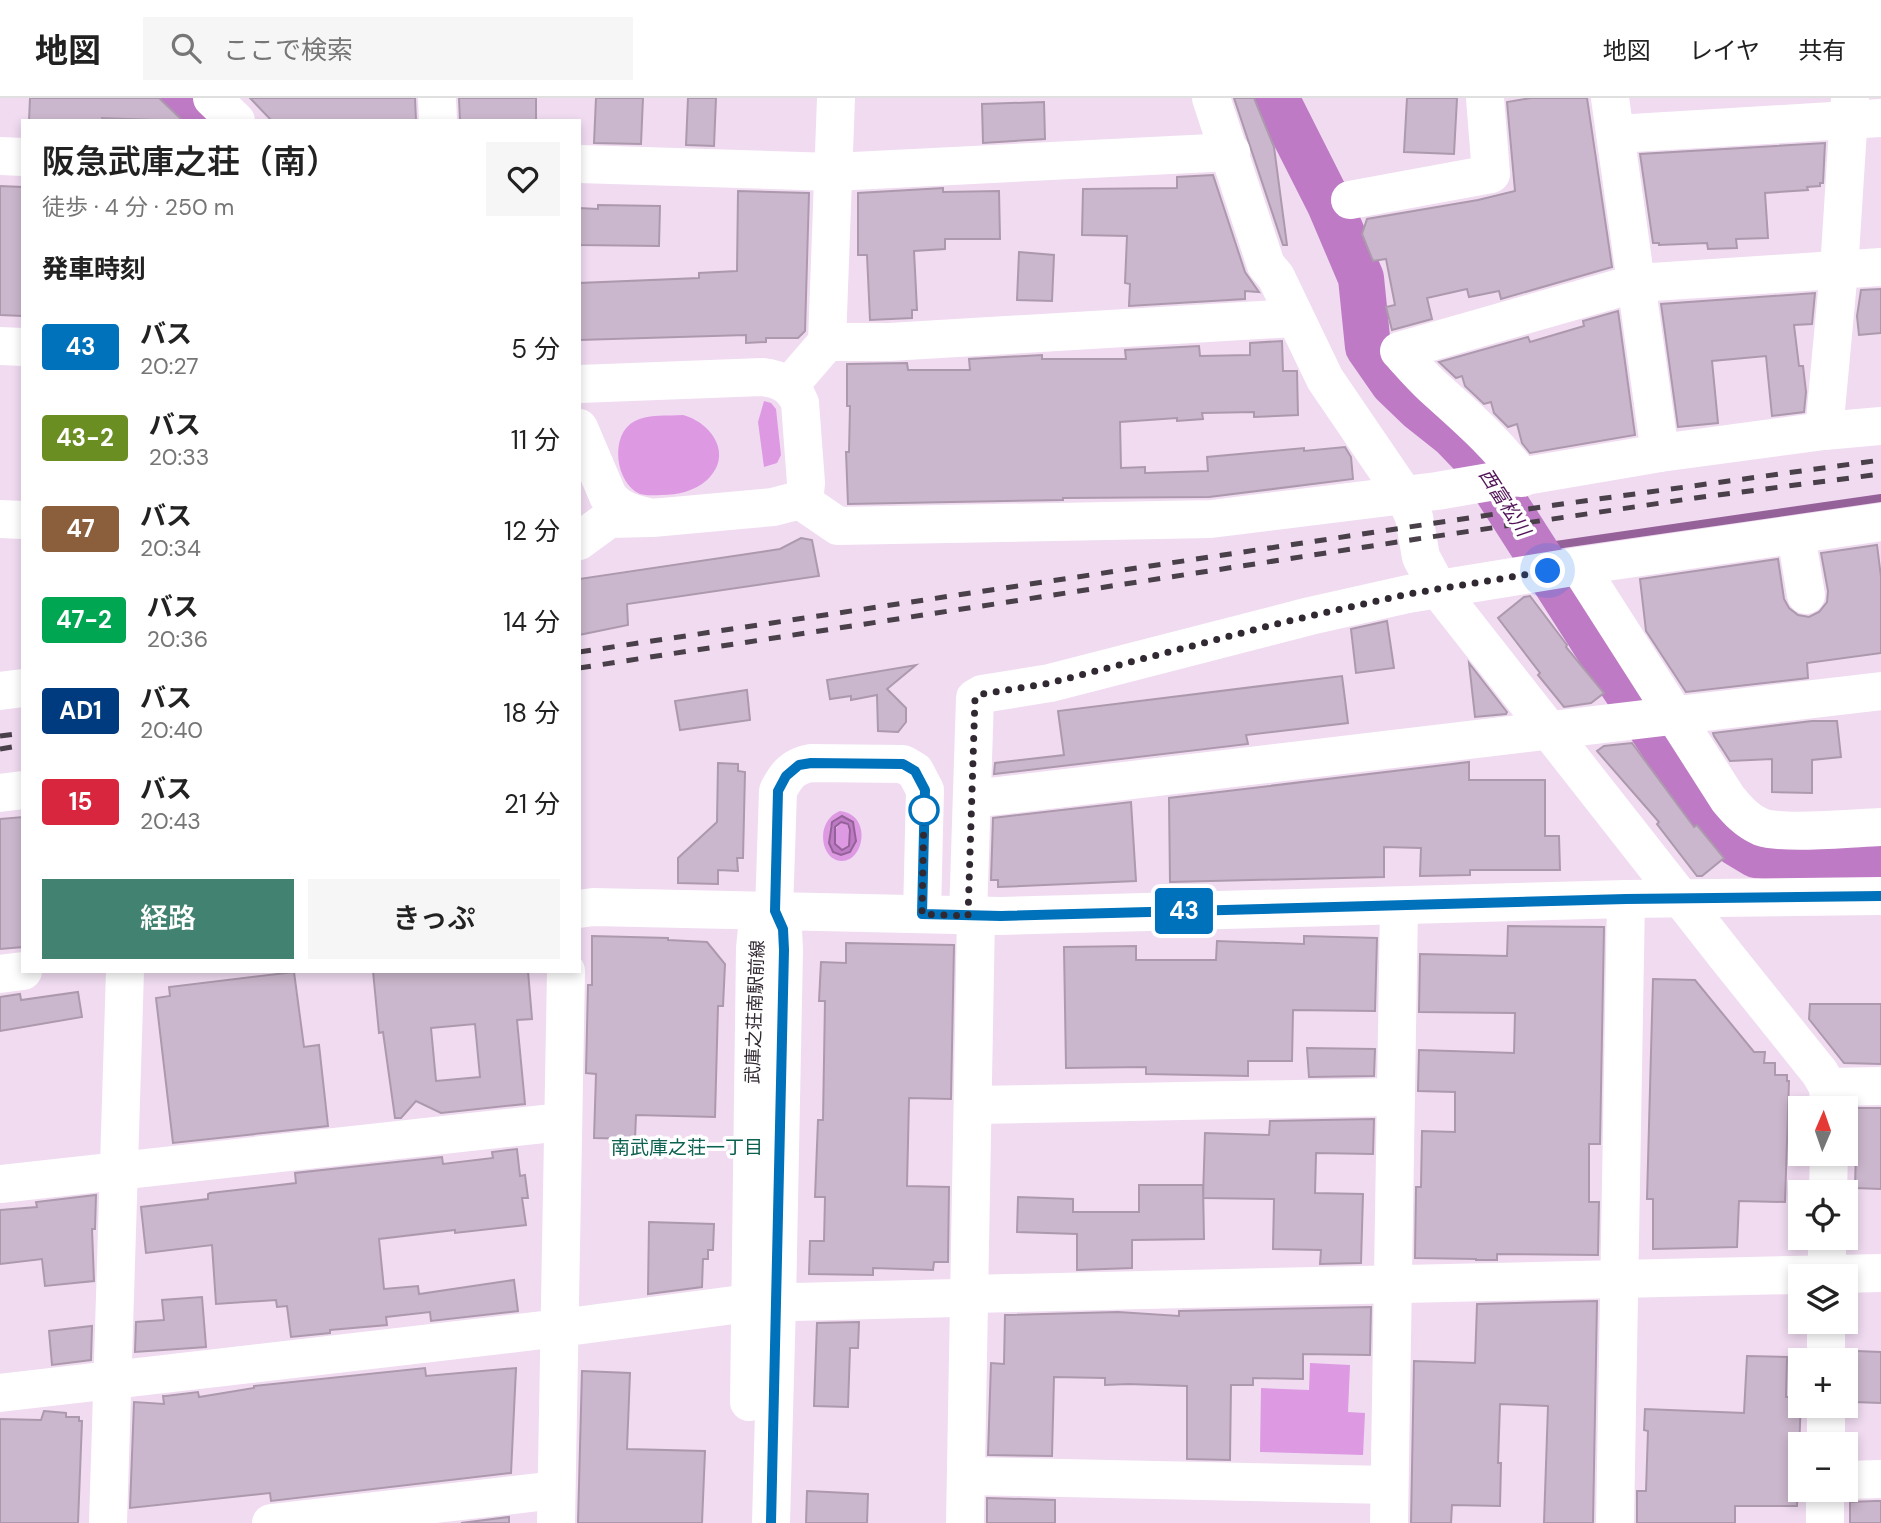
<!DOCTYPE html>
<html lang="ja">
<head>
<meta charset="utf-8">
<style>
	body { margin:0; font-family:"DM Sans","Noto Sans JP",sans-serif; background:#f6f6f6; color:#222; height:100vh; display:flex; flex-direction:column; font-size:26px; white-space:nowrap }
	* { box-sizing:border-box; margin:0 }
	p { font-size:23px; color:#767676 }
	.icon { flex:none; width:38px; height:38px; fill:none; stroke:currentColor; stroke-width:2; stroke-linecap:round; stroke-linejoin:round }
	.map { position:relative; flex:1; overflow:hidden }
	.side { position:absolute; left:21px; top:21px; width:560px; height:854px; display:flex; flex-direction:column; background:#fff; border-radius:0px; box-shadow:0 4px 10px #0003 }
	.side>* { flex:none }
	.badge { padding:0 14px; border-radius:5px; font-size:24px; line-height:46px }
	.needle { width:46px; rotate:2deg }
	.fabs { position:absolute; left:1788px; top:998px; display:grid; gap:14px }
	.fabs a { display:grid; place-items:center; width:70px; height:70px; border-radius:0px; background:#fff; box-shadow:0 4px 10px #0003; font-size:35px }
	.you { position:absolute; width:35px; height:35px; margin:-18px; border:5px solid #fff; border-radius:50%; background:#1a73e8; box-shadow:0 0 0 10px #1a73e833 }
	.map>.badge { position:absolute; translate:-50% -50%; box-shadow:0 0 0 4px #fff }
	h2 { padding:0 21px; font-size:26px; line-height:63px }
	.round { display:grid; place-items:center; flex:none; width:74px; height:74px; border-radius:0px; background:#f6f6f6 }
	.summary { display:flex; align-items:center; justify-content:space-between; height:119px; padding:0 21px }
	h1 { font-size:33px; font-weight:600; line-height:52px }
	.cta { display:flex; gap:14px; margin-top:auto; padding:14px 21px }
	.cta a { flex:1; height:80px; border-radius:0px; background:#418270; color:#fff; font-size:28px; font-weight:600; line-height:80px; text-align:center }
	.cta a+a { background:#f6f6f6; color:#222 }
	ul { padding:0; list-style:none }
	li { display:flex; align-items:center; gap:21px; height:91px; padding:0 21px }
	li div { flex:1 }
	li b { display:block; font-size:26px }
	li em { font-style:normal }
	li .badge { min-width:77px; font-weight:700; text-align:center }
	header { display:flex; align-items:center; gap:42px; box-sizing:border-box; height:98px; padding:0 35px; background:#fff; border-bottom:2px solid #e0e0e0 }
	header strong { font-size:33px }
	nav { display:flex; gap:38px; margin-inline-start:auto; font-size:24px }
	.search { width:490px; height:63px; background:#f6f6f6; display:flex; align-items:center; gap:18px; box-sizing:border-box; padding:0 24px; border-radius:0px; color:#767676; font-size:26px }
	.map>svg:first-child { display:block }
	.green { fill:#de99e3; fill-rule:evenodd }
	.water { fill:#be7ac4; stroke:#946298; stroke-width:2; fill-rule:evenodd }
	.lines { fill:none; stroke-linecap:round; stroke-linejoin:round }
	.stream { stroke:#946298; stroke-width:8 }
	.river { stroke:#be7ac4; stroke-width:46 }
	.building { fill:#cbb7cd; stroke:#ad99ae; stroke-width:2; fill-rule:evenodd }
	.minor { stroke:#fff; stroke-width:38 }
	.rail { stroke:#494049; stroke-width:5; stroke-dasharray:12 12; stroke-linecap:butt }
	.line-casing { stroke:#fff; stroke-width:16 }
	.line { stroke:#0072bc; stroke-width:10 }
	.walk { stroke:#312931; stroke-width:7; stroke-dasharray:0 12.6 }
	.stop-dot { fill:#fff; stroke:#0072bc; stroke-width:3.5 }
	.labels { text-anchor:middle; stroke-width:7; stroke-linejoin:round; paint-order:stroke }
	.street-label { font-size:18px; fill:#312931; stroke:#fff }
	.water-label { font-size:19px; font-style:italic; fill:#521458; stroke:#fff }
	.neighbourhood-label { font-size:19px; fill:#0c6150; stroke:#fff }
</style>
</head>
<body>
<header>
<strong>地図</strong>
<div class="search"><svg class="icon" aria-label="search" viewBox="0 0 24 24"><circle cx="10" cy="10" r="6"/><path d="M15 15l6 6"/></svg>ここで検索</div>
<nav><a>地図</a><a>レイヤ</a><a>共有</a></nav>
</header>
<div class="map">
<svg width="1881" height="1425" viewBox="0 0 1881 1425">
	<rect width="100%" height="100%" fill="#f0dbf1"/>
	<g class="green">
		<polygon points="764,303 771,305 776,311 781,357 777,365 764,369 758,324"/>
		<path d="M683 317C712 325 734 357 707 382 695 393 677 397 662 397 655 397 647 398 640 396 615 385 609 336 635 323 648 316 668 318 683 317Z"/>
		<path d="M840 713C875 717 863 771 836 762 831 760 827 755 825 750 820 735 825 719 840 713ZM846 719 855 746 852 752H831L829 745 830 728Z"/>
		<polygon points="841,724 846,725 850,732 849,748 842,752 835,746 835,732"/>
		<polygon points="1310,1265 1350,1267 1348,1314 1365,1315 1363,1357 1260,1354 1261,1290 1309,1292"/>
	</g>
	<path class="water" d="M842 718 853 724 856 743 850 754 841 757 833 754 829 745 832 724ZM841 724 848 726 850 732 849 748 842 752 835 746V729Z"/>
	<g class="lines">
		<polyline class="stream" points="1535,450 1881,400"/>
		<g class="river">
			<polyline points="171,0 196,23"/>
			<polyline points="1276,0 1330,107 1361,180 1368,249 1393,285 1419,310 1453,337 1478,363 1595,546 1711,719 1736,745 1756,757 1786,760 1881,757"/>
		</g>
	</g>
	<g class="building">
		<polygon points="30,0 159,0 183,23 102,20 102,23 29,23"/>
		<polygon points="250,0 415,0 416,23 272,23"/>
		<polygon points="459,0 536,0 536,23 460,23"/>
		<polygon points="596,0 643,0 641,46 594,45"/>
		<polygon points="688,0 716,0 714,48 686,47"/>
		<polygon points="1234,0 1254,0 1274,49 1287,147 1283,147"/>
		<polygon points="1407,0 1457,0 1454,56 1404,54"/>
		<polygon points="1531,0 1587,0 1612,169 1501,201 1499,193 1469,199 1467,191 1427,200 1432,221 1392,232 1386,209 1395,207 1386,161 1373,163 1362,136 1367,121 1478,102 1515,93 1507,4"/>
		<polygon points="1044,4 1045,41 983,45 982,6"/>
		<polygon points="1825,45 1823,85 1820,85 1820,88 1807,89 1808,92 1765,95 1768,140 1736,141 1737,150 1708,151 1707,145 1659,147 1659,145 1653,145 1640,56"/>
		<polygon points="1213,77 1245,174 1259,194 1245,193 1245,201 1129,208 1130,186 1125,185 1127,138 1082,137 1083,91 1177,90 1177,79"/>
		<polygon points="0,88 23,89 23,218 0,217"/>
		<polygon points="943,90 943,94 999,93 1000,141 945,141 945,151 914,153 917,212 912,212 912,220 870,222 867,157 858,157 858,95"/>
		<polygon points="738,93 809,95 805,233 798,240 766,240 766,244 746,245 746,237 579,242 579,185 699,180 699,175 737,173"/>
		<polygon points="598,107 660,108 659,148 579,147 579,110 598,111"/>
		<polygon points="1019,154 1054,157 1052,203 1017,202"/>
		<polygon points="1881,191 1881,235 1859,237 1857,218 1861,192"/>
		<polygon points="1815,195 1812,226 1794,227 1799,268 1803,268 1806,294 1804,314 1772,318 1766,258 1712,263 1718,325 1678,329 1661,206"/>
		<polygon points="1618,213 1635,337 1530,355 1522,345 1517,326 1508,329 1494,315 1491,304 1484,306 1465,288 1462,278 1456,280 1439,264 1528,239 1530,244 1584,228 1583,223"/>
		<polygon points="1282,243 1283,273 1297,273 1298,317 1254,319 1254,314 1202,315 1203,321 1177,323 1177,320 1120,324 1121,370 1145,369 1145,375 1208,373 1207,359 1304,350 1304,353 1345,349 1351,359 1353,381 1209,399 1063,400 1063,402 848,406 846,354 849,354 850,308 847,308 847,266 907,265 908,272 970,272 969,261 1042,257 1042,261 1126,261 1125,252 1199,248 1200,258 1250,257 1250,245"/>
		<polygon points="801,440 812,442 819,478 627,506 628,527 579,537 579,481 780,451"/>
		<polygon points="1877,447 1881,479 1881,555 1807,565 1808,580 1686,594 1646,533 1640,481 1778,461 1784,501 1789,510 1798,517 1809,519 1819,514 1827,504 1828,493 1821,455"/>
		<polygon points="1530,498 1567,547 1566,549 1604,595 1591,605 1564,609 1538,577 1540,575 1498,520 1524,499"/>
		<polygon points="1387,523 1394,570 1356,575 1351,531"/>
		<polygon points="1469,565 1507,614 1506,616 1475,619"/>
		<polygon points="916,567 887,591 906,610 906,624 898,634 878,633 877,597 851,602 851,598 830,601 827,582"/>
		<polygon points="1342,578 1348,625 1246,637 1248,646 994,676 995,665 1064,657 1058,613"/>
		<polygon points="747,592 750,622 680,632 675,603"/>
		<polygon points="1812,623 1837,623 1841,659 1812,662 1812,695 1772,694 1772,661 1730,663 1714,638 1713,635"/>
		<polygon points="1632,645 1694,729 1697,727 1724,760 1702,778 1697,778 1657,726 1659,724 1597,653 1604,648"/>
		<polygon points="1469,664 1469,682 1545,682 1545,738 1559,738 1560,772 1470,772 1470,777 1420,778 1421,750 1384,749 1384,779 1170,784 1169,700"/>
		<polygon points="718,665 738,666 738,673 745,674 743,760 737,760 738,773 718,772 718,786 678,785 678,760 717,724"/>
		<polygon points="1131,704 1136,783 998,789 998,782 991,782 993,720"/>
		<polygon points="23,719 23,849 0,851 0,721"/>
		<polygon points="1508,828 1604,829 1600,1046 1589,1046 1589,1104 1599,1104 1598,1157 1497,1156 1497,1162 1476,1162 1476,1161 1415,1160 1416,1089 1421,1089 1422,1033 1455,1034 1455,994 1418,993 1419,952 1514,955 1515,915 1419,914 1420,856 1507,858"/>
		<polygon points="592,838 668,840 668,842 707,844 725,866 723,908 718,908 715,1019 636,1017 635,1041 594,1040 596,976 586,975 588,887 592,887"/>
		<polygon points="1304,838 1377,840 1375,913 1293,912 1292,963 1248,963 1248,978 1146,976 1146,969 1066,970 1064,849 1136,848 1136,862 1216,862 1217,843 1304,846"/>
		<polygon points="846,845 954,847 951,1001 909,1000 907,1088 949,1089 948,1164 934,1164 933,1172 873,1170 873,1177 809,1176 810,1143 824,1143 825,1099 815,1099 818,1022 823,1022 825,903 819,903 821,864 846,865"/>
		<path d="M373 873H528L532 921 517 922 525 1006 441 1015 416 1003 401 1020H395L383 934 379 935ZM475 926 480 979 436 983 431 930Z"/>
		<polygon points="294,874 304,949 319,947 328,1028 173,1045 156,900 170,898 169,889"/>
		<polygon points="1653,881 1695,882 1754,954 1765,954 1764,965 1775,965 1775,977 1787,977 1787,983 1789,983 1785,1104 1739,1103 1737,1149 1653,1151 1653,1101 1647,1101"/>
		<polygon points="78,894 82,919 0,933 0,899 20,896 21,902"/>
		<polygon points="1810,906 1881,906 1881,966 1844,965 1809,921"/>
		<polygon points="1307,950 1375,951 1374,978 1309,979"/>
		<polygon points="1857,1010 1881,1010 1881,1091 1855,1090"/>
		<polygon points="1374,1021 1373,1056 1316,1055 1315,1095 1363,1096 1361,1165 1320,1166 1321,1152 1273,1151 1274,1101 1203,1100 1205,1035 1269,1037 1270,1023"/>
		<polygon points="517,1051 520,1078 525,1077 528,1100 522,1100 526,1127 455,1135 455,1132 379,1141 384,1191 418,1188 419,1196 514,1182 518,1213 431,1223 430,1214 386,1219 387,1227 330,1232 330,1235 291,1239 287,1208 277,1209 276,1202 216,1206 212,1147 146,1155 141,1109 208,1101 208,1096 210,1095 296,1085 295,1075 442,1059 443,1066 493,1060 492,1054"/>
		<polygon points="1139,1087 1203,1087 1204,1141 1132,1142 1132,1170 1077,1172 1077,1136 1017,1134 1018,1099 1073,1101 1073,1114 1139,1114"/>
		<polygon points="96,1097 95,1131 92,1131 94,1183 45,1188 42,1161 0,1166 0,1112 37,1109 36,1104"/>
		<polygon points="649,1124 714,1126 713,1152 708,1152 708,1161 703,1161 702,1189 648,1196"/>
		<polygon points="202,1199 206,1249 135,1254 136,1224 164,1222 162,1202"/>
		<polygon points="1597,1203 1593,1425 1544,1425 1548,1308 1500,1306 1498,1365 1501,1365 1500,1408 1452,1407 1451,1425 1411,1425 1414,1263 1475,1265 1477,1206"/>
		<polygon points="1371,1209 1370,1257 1303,1256 1303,1281 1253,1280 1253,1287 1231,1287 1230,1362 1187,1361 1187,1288 1128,1286 1105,1287 1105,1280 1054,1279 1052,1358 988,1357 991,1265 1004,1266 1005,1217 1118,1214 1179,1218 1179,1213"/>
		<polygon points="859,1224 858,1250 850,1250 848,1309 814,1308 817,1225"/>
		<polygon points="92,1228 91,1262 52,1267 49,1233"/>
		<polygon points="1856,1253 1881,1254 1881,1305 1854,1304"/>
		<polygon points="1747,1258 1787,1259 1786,1299 1801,1299 1797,1408 1735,1408 1735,1425 1637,1425 1637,1393 1646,1393 1648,1333 1644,1332 1645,1311 1744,1315"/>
		<polygon points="425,1270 426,1278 516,1270 511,1375 271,1403 270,1395 130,1410 134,1304 164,1306 163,1298 166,1298 198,1294 199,1299 254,1290 254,1288"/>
		<polygon points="582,1273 630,1275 627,1351 705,1353 702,1425 578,1425"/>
		<polygon points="44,1313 66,1315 66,1319 79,1319 79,1323 82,1323 78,1425 0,1425 0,1321 41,1322"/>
		<polygon points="807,1393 868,1396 867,1425 806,1425"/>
		<polygon points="987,1400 1055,1402 1055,1425 987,1425"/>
		<polygon points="1875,1403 1881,1403 1881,1425 1850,1425 1850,1404"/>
		<polygon points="509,1419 509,1425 461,1425"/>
	</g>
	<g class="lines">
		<g class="minor">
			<polyline points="212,0 236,23"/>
			<polyline points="437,0 438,23"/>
			<polyline points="1211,0 1266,167 1276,179 1325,281 1404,397 1414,419 1421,459 1438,491 1727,859 1820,975 1828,989 1829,1010"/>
			<polyline points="1610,0 1660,355"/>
			<polyline points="1616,36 1881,20"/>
			<polyline points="0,58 23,59"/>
			<polyline points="579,66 833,74 1231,54"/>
			<polyline points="1350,102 1491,76 1485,0"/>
			<polyline points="827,244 889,244 1294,220"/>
			<polyline points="0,248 23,249"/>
			<path d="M579 286 762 279C781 281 793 288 800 305L806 385 805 395 800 402 773 409 652 420C635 416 619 413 608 398L579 330"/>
			<polyline points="789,288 827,244 836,0"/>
			<polyline points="1824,333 1839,172 1850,0"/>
			<path d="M1522 380C1497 345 1464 317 1433 289 1421 278 1410 265 1399 253L1637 185 1881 169"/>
			<polyline points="800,402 838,428 1211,421 1437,393 1660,355 1824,333 1881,328"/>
			<polyline points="0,421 23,422"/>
			<polyline points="1796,437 1806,497"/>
			<polyline points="579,443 609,421 650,420"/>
			<path d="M1579 468 1728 701C1738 713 1747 723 1761 729 1784 737 1854 730 1881 729"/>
			<polyline points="0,593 23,590"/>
			<polyline points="0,695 23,692"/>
			<polyline points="972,701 1881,593"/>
			<polyline points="579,811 593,809 1001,818 1626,801 1881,798"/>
			<polyline points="968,818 975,600 982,596 1050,585 1310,518 1408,496 1579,468 1881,424"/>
			<polyline points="0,876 23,873"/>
			<polyline points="1828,989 1881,988"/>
			<polyline points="973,1007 1396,999"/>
			<polyline points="0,1086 562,1024"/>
			<polyline points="1828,1094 1829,1055"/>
			<polyline points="1827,1178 1827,1139"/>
			<polyline points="1826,1262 1826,1223"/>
			<polyline points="0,1295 560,1230 749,1205 957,1200 969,1196 1881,1175"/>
			<polyline points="749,1304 755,850 757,831 774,813"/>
			<polyline points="1826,1346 1826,1307"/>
			<polyline points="966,1378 1389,1387"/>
			<polyline points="1846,1382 1881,1381"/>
			<polyline points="108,1425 125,873"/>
			<polyline points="271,1425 556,1392"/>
			<polyline points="556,1425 566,873"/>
			<path d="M771 1425 777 1204 784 852 783 831 774 813 778 693C786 677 793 668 811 665L903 666 915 673 925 692 922 816"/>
			<polyline points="965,1425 976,817"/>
			<polyline points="1389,1425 1399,808"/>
			<polyline points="1615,1425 1626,801"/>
			<polyline points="1825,1425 1825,1391"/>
		</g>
		<g class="rail">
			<polyline points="579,554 1555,407 1881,362"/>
			<polyline points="579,570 1417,441 1695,400 1881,376"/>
			<polyline points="0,638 23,635"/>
			<polyline points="0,651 23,647"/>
		</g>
	</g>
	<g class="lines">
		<g class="line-casing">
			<polyline id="line" points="771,1425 784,852 783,831 775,813 778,693 786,678 799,667 811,665 903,666 915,673 925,692 922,816 1001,818 1626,801 1881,798"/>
		</g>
		<use href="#line" class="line"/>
		<polyline class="walk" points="924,712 922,816 968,818 975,600 982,596 1050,585 1284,524 1408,496 1548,473"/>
	</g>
	<circle class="stop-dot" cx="924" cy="712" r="14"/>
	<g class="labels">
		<g class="street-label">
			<text transform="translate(755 914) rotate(-88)" y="6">武庫之荘南駅前線</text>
		</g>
		<g class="water-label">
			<text transform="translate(1505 404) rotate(57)" y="7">西富松川</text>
		</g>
		<g class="neighbourhood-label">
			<text x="687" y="1056">南武庫之荘一丁目</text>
		</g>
	</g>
</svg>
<div class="fabs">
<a><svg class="needle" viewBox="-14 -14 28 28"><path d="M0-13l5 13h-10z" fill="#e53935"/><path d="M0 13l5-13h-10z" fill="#767676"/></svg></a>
<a><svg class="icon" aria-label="locate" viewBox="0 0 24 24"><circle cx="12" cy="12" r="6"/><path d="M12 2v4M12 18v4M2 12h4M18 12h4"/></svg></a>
<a><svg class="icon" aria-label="layers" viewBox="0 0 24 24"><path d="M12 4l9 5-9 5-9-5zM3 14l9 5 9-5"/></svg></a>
<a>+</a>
<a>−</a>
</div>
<div class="you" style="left:1548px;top:473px"></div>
<b class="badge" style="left:1184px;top:813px;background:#0072bc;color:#fff">43</b>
<section class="side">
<div class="summary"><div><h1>阪急武庫之荘（南）</h1><p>徒歩 · 4 分 · 250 m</p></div><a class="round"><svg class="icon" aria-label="heart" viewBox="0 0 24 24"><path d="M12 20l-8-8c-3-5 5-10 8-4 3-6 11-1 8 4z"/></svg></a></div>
<h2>発車時刻</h2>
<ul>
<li><span class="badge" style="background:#0072bc;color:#fff">43</span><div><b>バス</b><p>20:27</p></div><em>5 分</em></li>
<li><span class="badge" style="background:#6b8e23;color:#fff">43-2</span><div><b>バス</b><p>20:33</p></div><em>11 分</em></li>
<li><span class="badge" style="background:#8b5e3c;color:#fff">47</span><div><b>バス</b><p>20:34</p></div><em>12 分</em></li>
<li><span class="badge" style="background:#00a651;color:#fff">47-2</span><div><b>バス</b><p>20:36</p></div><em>14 分</em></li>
<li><span class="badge" style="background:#003b80;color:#fff">AD1</span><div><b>バス</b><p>20:40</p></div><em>18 分</em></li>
<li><span class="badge" style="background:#d7263d;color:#fff">15</span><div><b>バス</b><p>20:43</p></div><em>21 分</em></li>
</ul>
<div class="cta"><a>経路</a><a>きっぷ</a></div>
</section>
</div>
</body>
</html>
